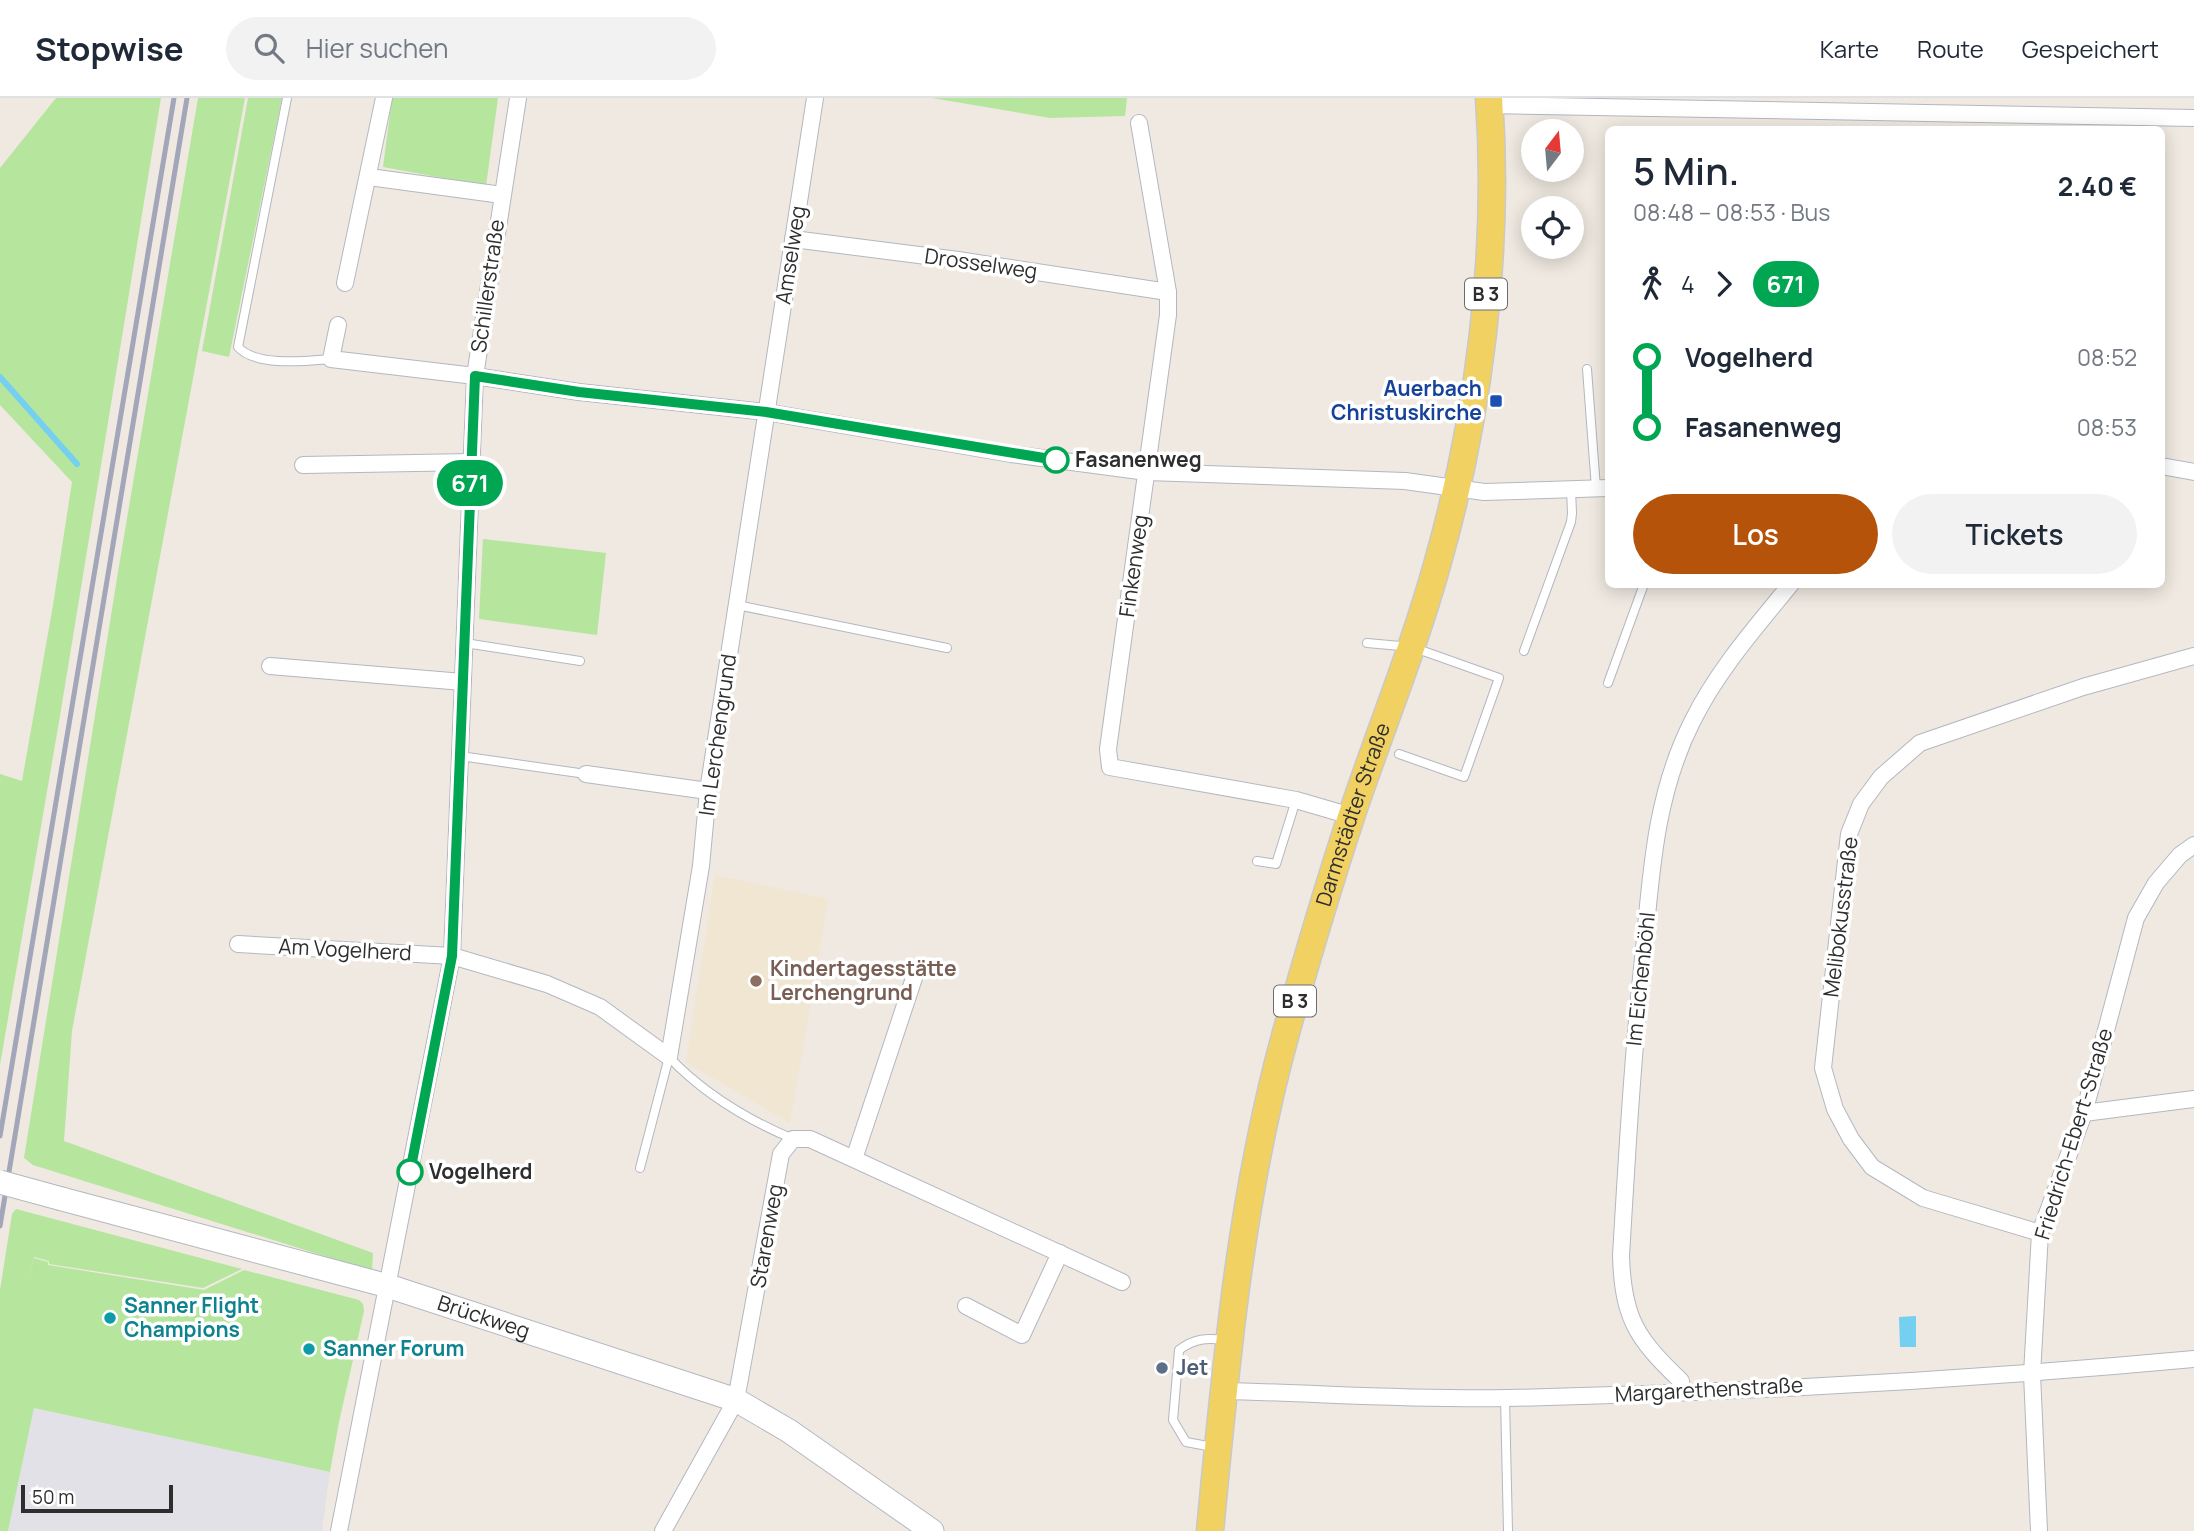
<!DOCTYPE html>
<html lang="de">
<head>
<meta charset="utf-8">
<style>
	body { margin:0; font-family:Manrope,sans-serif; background:#f2f2f3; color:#1f2937; height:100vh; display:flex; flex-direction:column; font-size:26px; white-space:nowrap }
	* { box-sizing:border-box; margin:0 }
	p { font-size:23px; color:#747a83 }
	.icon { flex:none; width:38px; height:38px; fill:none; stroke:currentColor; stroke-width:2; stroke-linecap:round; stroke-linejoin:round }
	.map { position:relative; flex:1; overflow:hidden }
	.sheet { position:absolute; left:1605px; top:28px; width:560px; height:462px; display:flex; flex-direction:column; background:#fff; border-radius:10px; box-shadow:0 4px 18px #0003 }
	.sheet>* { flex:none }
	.badge { padding:0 14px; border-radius:23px; font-size:24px; line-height:46px }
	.needle { width:46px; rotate:16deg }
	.buttons { position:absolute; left:1521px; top:21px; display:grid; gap:14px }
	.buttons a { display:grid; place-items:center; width:63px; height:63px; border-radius:50%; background:#fff; box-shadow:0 4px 18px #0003; font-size:35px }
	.scale { position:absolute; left:21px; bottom:18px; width:152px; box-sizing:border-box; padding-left:7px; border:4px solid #2e2e2e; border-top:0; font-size:19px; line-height:24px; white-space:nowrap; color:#2e2e2e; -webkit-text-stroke:5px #fff; paint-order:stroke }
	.map>.badge { position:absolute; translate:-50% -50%; box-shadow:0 0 0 4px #fff }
	.legs { display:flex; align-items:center; gap:10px; height:77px; padding:0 28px; font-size:23px }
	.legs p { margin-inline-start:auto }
	.summary { display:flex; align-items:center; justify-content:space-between; height:119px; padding:0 28px }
	h1 { font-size:38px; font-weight:600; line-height:52px }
	.action { display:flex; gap:14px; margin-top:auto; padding:14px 28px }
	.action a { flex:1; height:80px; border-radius:42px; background:#b45309; color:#fff; font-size:28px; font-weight:600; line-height:80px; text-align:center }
	.action a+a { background:#f2f2f3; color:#1f2937 }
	ul { padding:0 28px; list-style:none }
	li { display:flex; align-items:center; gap:24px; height:70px; font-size:26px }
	li i { display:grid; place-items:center; width:10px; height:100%; margin:0 9px; background:currentColor }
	li i::after { content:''; width:18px; height:18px; margin:-9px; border:5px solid; border-radius:50%; background:#fff }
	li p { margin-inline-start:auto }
	li:first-child i { background:linear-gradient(#0000 50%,currentColor 0) }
	li:last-child i { background:linear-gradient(currentColor 50%,#0000 0) }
	header { display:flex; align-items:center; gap:42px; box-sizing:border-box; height:98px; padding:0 35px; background:#fff; border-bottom:2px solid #e0e1e3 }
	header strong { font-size:33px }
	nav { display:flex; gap:38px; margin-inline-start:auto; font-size:24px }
	.search { width:490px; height:63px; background:#f2f2f3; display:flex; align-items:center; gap:18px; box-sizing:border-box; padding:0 24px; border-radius:38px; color:#747a83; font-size:26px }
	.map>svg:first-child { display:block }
	.industrial { fill:#e3e1e8 }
	.education { fill:#f0e6d1 }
	.green { fill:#b6e59e }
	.water { fill:#75cff0 }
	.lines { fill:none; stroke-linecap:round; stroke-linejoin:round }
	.stream { stroke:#75cff0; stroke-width:6 }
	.lane-casing { stroke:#b4b7c1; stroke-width:10 }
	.street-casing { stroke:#b4b7c1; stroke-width:18 }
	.secondary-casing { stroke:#b4b7c1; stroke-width:25 }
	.primary-casing { stroke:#c9c9c9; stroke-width:29 }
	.lane { stroke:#fff; stroke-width:8 }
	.street { stroke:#fff; stroke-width:16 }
	.secondary { stroke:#fff; stroke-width:23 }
	.primary { stroke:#f2d163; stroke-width:26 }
	.rail { stroke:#a3a6b8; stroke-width:5 }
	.secondary-bridge-casing { stroke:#b4b7c1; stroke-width:25; stroke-linecap:butt }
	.secondary-bridge { stroke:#fff; stroke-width:23 }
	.line-1-casing { stroke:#fff; stroke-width:16 }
	.line-1 { stroke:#00a651; stroke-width:10 }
	.transit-dot { fill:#1a4fb4; stroke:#fff; stroke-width:2.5 }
	.stop-1-dot { fill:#fff; stroke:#00a651; stroke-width:3.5 }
	.education-dot { fill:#8d6e63; stroke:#fff; stroke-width:2.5 }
	.culture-dot { fill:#0f9aa8; stroke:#fff; stroke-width:2.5 }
	.service-dot { fill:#5c6f8a; stroke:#fff; stroke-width:2.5 }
	.labels { text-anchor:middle; stroke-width:7; stroke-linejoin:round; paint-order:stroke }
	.shield { fill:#fff; stroke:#6d6d6d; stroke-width:2 }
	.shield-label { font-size:19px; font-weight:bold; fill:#2e2e2e }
	.street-label { font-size:21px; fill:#2e2e2e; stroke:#fff }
	.transit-label { font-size:21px; font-weight:bold; fill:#164399; stroke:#fff; text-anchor:end }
	.stop-label { font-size:21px; font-weight:bold; fill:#2e2e2e; stroke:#fff; text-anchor:start }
	.education-label { font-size:21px; font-weight:bold; fill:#785e54; stroke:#fff; text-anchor:start }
	.culture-label { font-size:21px; font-weight:bold; fill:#0d838f; stroke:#fff; text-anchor:start }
	.service-label { font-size:21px; font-weight:bold; fill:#4e5e75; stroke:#fff; text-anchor:start }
</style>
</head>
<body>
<header>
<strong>Stopwise</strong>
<div class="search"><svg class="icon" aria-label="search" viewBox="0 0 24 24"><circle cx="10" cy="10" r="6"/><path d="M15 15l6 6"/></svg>Hier suchen</div>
<nav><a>Karte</a><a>Route</a><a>Gespeichert</a></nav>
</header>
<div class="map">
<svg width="2194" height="1433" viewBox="0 0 2194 1433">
	<rect width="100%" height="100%" fill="#efe9e1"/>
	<polygon class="industrial" points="34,1310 330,1374 322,1433 8,1433"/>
	<polygon class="education" points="715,777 828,801 790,1025 686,964"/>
	<g class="green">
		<polygon points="56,0 161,0 61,612 0,967 0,676 22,683 53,507 72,384 0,307 0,70"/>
		<polygon points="198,0 245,0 72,933 64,1043 373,1155 372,1173 33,1067 24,1060 118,474"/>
		<polygon points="248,0 282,0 229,259 202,253"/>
		<polygon points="392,0 498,0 486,88 383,69"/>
		<polygon points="932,0 1127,0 1125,18 1050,20"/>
		<polygon points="483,441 606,455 597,537 479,521"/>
		<polygon points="16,1111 242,1171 203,1190 49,1166 49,1163 34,1159 28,1189 34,1160 48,1164 48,1167 204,1192 244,1172 359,1202 363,1206 364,1213 339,1324 330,1374 34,1310 8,1433 0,1433 0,1192 12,1116"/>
	</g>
	<polygon class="water" points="1916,1218 1916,1249 1900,1249 1899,1219"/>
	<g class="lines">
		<polyline class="stream" points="0,279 77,366"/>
		<g class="lane-casing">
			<g id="lane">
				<path d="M287 0 238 249C256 269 306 263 331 261"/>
				<polyline points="1587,271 1596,390"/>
				<polyline points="737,507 947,550"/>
				<polyline points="465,545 580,563"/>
				<polyline points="1367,545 1412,549 1499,580 1464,679 1399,656"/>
				<polyline points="1524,553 1571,424 1572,415 1571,392"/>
				<polyline points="1608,585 1644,486"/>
				<polyline points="460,658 586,676"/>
				<polyline points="1257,763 1276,766 1296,702"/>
				<path d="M669 959C703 995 748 1022 793 1041"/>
				<polyline points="640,1070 669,959"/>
				<polyline points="1505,1300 1508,1433"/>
				<path d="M1213 1349 1186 1344 1173 1322 1179 1252C1195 1240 1206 1240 1225 1242"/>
			</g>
		</g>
		<g class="street-casing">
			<g id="street">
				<polyline points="1490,7 2194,20"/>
				<polyline points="1139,25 1168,194 1168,217 1108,651 1110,669 1296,702 1351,718"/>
				<polyline points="369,79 502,97"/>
				<polyline points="793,141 958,162 1168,194"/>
				<polyline points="345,185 384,0"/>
				<polyline points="338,227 331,261 475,278 579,294 766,314 1011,356 1147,374 1405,383 1484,394 1608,390"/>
				<polyline points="303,367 471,364"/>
				<polyline points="2161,368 2194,374"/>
				<polyline points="270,568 463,584"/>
				<polyline points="586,676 708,693"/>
				<polyline points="238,846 452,858 547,886 600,909 669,959 701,768 708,693 815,0"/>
				<polyline points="2084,1015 2194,1001"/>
				<polyline points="854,1061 916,874"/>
				<polyline points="2040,1135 1923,1100 1872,1069 1851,1041 1835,1011 1823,970 1849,736 1861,706 1881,679 1920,645 2083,589 2194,558"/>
				<polyline points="966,1208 1022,1237 1060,1155"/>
				<path d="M1223 1293C1318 1295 1413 1302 1508 1300 1737 1295 1966 1282 2194 1261"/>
				<path d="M1681 1294V1283C1636 1240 1623 1220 1621 1158 1627 1055 1633 953 1644 851 1651 773 1656 695 1692 624 1717 573 1755 530 1791 486"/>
				<polyline points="339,1433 452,858 475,278 518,0"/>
				<polyline points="663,1433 736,1302 781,1056 793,1041 810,1041 1122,1184"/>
				<polyline points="2039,1433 2032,1276 2040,1135 2084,1015 2136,820 2156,785 2180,757 2194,747"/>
			</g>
		</g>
		<g class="secondary-casing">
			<g id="secondary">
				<path id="s1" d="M62 1101 388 1188 736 1302 789 1333 932 1433"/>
			</g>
		</g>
		<g class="primary-casing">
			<g id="primary">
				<path id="s2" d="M1210 1433C1226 1264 1241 1095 1287 931 1307 860 1328 789 1351 719 1379 635 1413 553 1437 467 1479 320 1500 154 1489 0"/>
			</g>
		</g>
		<use href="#lane" class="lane"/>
		<use href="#street" class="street"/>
		<use href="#secondary" class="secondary"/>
		<use href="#primary" class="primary"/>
		<g class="rail">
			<polyline points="0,1038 174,0"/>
			<polyline points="0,1128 187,0"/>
		</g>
		<g class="secondary-bridge-casing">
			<polyline id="secondary-bridge" points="0,1084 62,1101"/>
		</g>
		<use href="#secondary-bridge" class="secondary-bridge"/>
	</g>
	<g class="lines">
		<g class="line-1-casing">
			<polyline id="line-1" points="410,1074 452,858 475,278 579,294 766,314 1056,362"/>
		</g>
		<use href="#line-1" class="line-1"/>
	</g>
	<rect class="transit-dot" x="1489" y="296" width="14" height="14" rx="3.5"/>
	<g class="stop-1-dot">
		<circle cx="1056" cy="362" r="12"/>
		<circle cx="410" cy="1074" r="12"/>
	</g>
	<circle class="education-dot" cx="756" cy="883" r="7"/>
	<g class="culture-dot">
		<circle cx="110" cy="1220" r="7"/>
		<circle cx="309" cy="1251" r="7"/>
	</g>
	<circle class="service-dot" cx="1162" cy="1270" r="7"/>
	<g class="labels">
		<g class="shield">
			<rect x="1465" y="180.5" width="42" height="31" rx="5"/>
			<rect x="1274" y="887.5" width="42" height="31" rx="5"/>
		</g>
		<g class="shield-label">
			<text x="1486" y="203">B 3</text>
			<text x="1295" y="910">B 3</text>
		</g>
		<g class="street-label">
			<text transform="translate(791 157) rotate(-81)" y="7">Amselweg</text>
			<text transform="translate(981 166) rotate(8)" y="7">Drosselweg</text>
			<text transform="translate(488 188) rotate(-82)" y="7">Schillerstraße</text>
			<text transform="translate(1134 468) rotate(-82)" y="7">Finkenweg</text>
			<text transform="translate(718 637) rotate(-82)" y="7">Im Lerchengrund</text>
			<text dy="7" stroke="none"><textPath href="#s2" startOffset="733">Darmstädter Straße</textPath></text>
			<text transform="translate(1841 819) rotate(-83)" y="7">Melibokusstraße</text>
			<text transform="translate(345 852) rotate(3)" y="7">Am Vogelherd</text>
			<text transform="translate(1641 881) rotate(-84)" y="7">Im Eichenböhl</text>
			<text transform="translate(2074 1036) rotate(-73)" y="7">Friedrich-Ebert-Straße</text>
			<text transform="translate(767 1138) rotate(-80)" y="7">Starenweg</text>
			<text dy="7" stroke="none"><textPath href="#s1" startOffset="438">Brückweg</textPath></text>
			<text transform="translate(1709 1292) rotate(-3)" y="7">Margarethenstraße</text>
		</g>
		<g class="transit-label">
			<text x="1482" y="298">Auerbach<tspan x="1482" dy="24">Christuskirche</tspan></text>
		</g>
		<g class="stop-label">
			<text x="1075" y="369">Fasanenweg</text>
			<text x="429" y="1081">Vogelherd</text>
		</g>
		<g class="education-label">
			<text x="770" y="878">Kindertagesstätte<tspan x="770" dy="24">Lerchengrund</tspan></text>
		</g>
		<g class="culture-label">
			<text x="124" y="1215">Sanner Flight<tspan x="124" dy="24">Champions</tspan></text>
			<text x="323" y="1258">Sanner Forum</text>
		</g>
		<g class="service-label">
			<text x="1176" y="1277">Jet</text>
		</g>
	</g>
</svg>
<div class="buttons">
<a><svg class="needle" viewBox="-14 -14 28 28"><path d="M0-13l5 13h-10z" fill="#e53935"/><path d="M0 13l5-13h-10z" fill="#747a83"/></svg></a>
<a><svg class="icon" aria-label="locate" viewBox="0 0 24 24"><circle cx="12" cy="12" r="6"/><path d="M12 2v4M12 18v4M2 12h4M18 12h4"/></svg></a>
</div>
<div class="scale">50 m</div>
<b class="badge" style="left:470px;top:385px;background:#00a651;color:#fff">671</b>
<section class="sheet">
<div class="summary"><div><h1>5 Min.</h1><p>08:48 – 08:53 · Bus</p></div><b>2.40 €</b></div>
<div class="legs"><svg class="icon" aria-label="walk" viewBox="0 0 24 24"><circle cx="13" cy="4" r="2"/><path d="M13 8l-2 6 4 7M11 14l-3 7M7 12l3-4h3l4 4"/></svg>4<svg class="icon" aria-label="forward" viewBox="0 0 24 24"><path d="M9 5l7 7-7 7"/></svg><b class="badge" style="background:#00a651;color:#fff">671</b></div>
<ul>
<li><i style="color:#00a651"></i><b>Vogelherd</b><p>08:52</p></li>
<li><i style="color:#00a651"></i><b>Fasanenweg</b><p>08:53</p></li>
</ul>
<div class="action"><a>Los</a><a>Tickets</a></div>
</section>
</div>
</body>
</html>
